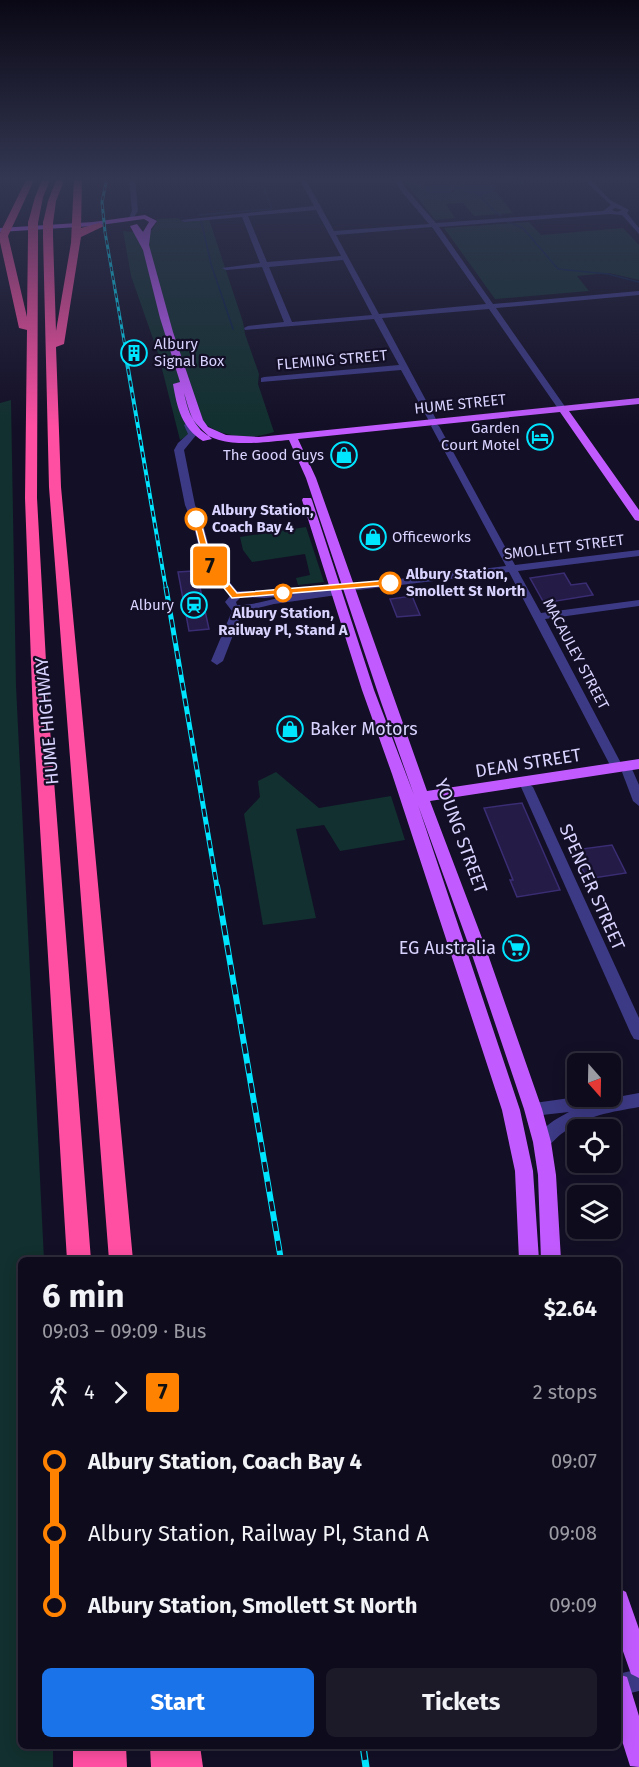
<!DOCTYPE html>
<html lang="en">
<head>
<meta charset="utf-8">
<style>
	body { margin:0; font-family:"Fira Sans",sans-serif; background:#1c1929; color:#f1f3f6; height:100vh; display:flex; flex-direction:column; font-size:22px; white-space:nowrap }
	* { box-sizing:border-box; margin:0 }
	p { font-size:20px; color:#9b9ba3 }
	.icon { flex:none; width:33px; height:33px; fill:none; stroke:currentColor; stroke-width:2; stroke-linecap:round; stroke-linejoin:round }
	.map { position:relative; flex:1; overflow:hidden }
	.side { position:absolute; left:18px; top:1257px; width:603px; height:492px; display:flex; flex-direction:column; background:#0e0b1c; border-radius:9px; box-shadow:0 3px 15px #0003,0 0 0 2px #2e2b3b }
	.side>* { flex:none }
	.badge { padding:0 12px; border-radius:4px; font-size:21px; line-height:39px }
	.needle { width:39px; rotate:160deg }
	.fabs { position:absolute; left:567px; top:1053px; display:grid; gap:12px }
	.fabs a { display:grid; place-items:center; width:54px; height:54px; border-radius:9px; background:#0e0b1c; box-shadow:0 3px 15px #0003,0 0 0 2px #2e2b3b; font-size:30px }
	.map>.badge { position:absolute; translate:-50% -50%; box-shadow:0 0 0 3px #fff }
	.legs { display:flex; align-items:center; gap:9px; height:66px; padding:0 24px; font-size:20px }
	.legs p { margin-inline-start:auto }
	.summary { display:flex; align-items:center; justify-content:space-between; height:102px; padding:0 24px }
	h1 { font-size:33px; font-weight:700; line-height:45px }
	.action { display:flex; gap:12px; margin-top:auto; padding:12px 24px }
	.action a { flex:1; height:69px; border-radius:9px; background:#1a73e8; color:#fff; font-size:24px; font-weight:700; line-height:69px; text-align:center }
	.action a+a { background:#1c1929; color:#f1f3f6 }
	ul { padding:0 24px; list-style:none }
	li { display:flex; align-items:center; gap:21px; height:72px; font-size:22px }
	li i { display:grid; place-items:center; width:9px; height:100%; margin:0 8px; background:currentColor }
	li i::after { content:''; width:15px; height:15px; margin:-8px; border:4px solid; border-radius:50%; background:#0e0b1c }
	li p { margin-inline-start:auto }
	li:first-child i { background:linear-gradient(#0000 50%,currentColor 0) }
	li:last-child i { background:linear-gradient(currentColor 50%,#0000 0) }
	.map>svg:first-child { display:block }
	.green { fill:#12302f }
	.water { fill:#0c2248 }
	.lines { fill:none; stroke-linecap:round; stroke-linejoin:round }
	.stream { stroke:#0c2248; stroke-width:1.5 }
	.building { fill:#241b47; stroke:#3b2d73; stroke-width:1.5 }
	.minor { fill:#3d3a85; fill-rule:evenodd }
	.major { fill:#c25bff; fill-rule:evenodd }
	.highway { fill:#ff4fa3; fill-rule:evenodd }
	.rail-far4-casing { stroke:#00e5ff; stroke-width:3 }
	.rail-far3-casing { stroke:#00e5ff; stroke-width:4 }
	.rail-far2-casing { stroke:#00e5ff; stroke-width:5 }
	.rail-far1-casing { stroke:#00e5ff; stroke-width:6 }
	.rail-casing { stroke:#00e5ff; stroke-width:7 }
	.rail-far4 { stroke:#130f26; stroke-width:1.5; stroke-dasharray:4.5; stroke-linecap:butt }
	.rail-far3 { stroke:#130f26; stroke-width:2; stroke-dasharray:6; stroke-linecap:butt }
	.rail-far2 { stroke:#130f26; stroke-width:3; stroke-dasharray:8; stroke-linecap:butt }
	.rail-far1 { stroke:#130f26; stroke-width:4; stroke-dasharray:10; stroke-linecap:butt }
	.rail { stroke:#130f26; stroke-width:4.5; stroke-dasharray:14; stroke-linecap:butt }
	.highway-bridge { stroke:#ff4fa3; stroke-width:10 }
	.line-1 { fill:#ff8200; stroke:#fff; stroke-width:1.5 }
	.stop-1-dot { fill:#fff; stroke:#ff8200; stroke-width:3 }
	.labels { text-anchor:middle; stroke-width:4.5; stroke-linejoin:round; paint-order:stroke }
	.far-poi-label { font-size:15px; fill:#d9d4ff; stroke:#130f26; text-anchor:end }
	.far-street-label { font-size:15px; fill:#d9d4ff; stroke:#130f26 }
	.far-stop-label { font-size:15px; font-weight:bold; fill:#d9d4ff; stroke:#130f26; text-anchor:start }
	.street-label { font-size:18px; fill:#d9d4ff; stroke:#130f26 }
	.poi-label { font-size:18px; fill:#d9d4ff; stroke:#130f26; text-anchor:start }
</style>
</head>
<body>
<div class="map">
<svg width="639" height="1767" viewBox="0 0 639 1767">
	<rect width="100%" height="100%" fill="#130f26"/>
	<g class="green">
		<polygon points="402,178 417,178 412,183 447,194 458,190 479,196 486,196 495,191 513,213 474,216 463,203 446,204 455,218 435,220"/>
		<path d="M178 218 183 222 209 219 243 322 245 334 259 374 258 384 274 432C251 440 227 438 206 425L180 440 158 353 131 276 123 231 131 232 152 230 157 222V219Z"/>
		<polygon points="529,222 541,235 623,228 639,245 639,280 609,273 577,276 589,291 495,299 444,228"/>
		<polygon points="11,400 16,686 44,1260 21,1260 21,1746 53,1746 53,1767 0,1767 0,403"/>
		<polygon points="306,527 324,582 298,585 296,578 310,575 305,554 252,562 243,550 240,537"/>
		<polygon points="276,772 319,808 391,796 405,840 340,851 324,825 296,829 316,918 263,925 244,814 260,797 258,781"/>
	</g>
	<path class="water" d="M417 178H523L525 181 523 184C512 185 502 178 490 180L489 182 497 186C488 205 467 190 452 190L449 194 429 193 411 184Z"/>
	<g class="lines">
		<g class="stream">
			<polyline points="479,195 497,214 501,215"/>
			<polyline points="199,215 272,209 260,178"/>
			<polyline points="201,220 211,264 233,329"/>
			<polyline points="506,221 523,228 558,269 608,274 639,282"/>
		</g>
	</g>
	<g class="building">
		<polygon points="193,571 195,583 199,583 209,629 189,631 178,572"/>
		<polygon points="564,573 571,585 586,583 593,595 544,603 530,578"/>
		<polygon points="412,596 420,615 397,617 390,599"/>
		<polygon points="522,803 560,890 517,897 510,880 513,880 484,808"/>
		<polygon points="612,845 626,873 587,879 574,850"/>
		<polygon points="524,942 528,950 509,953 505,945"/>
	</g>
	<g class="lines">
		<g class="minor">
			<polygon points="129,178 135,178 138,211 132,220 129,218 132,211"/>
			<path d="M299 178H305L334 231 429 224 402 192 393 178H399L407 190 436 223 603 211 611 205 582 178H589L610 200 629 210 627 213 639 228V234L622 215 610 214 439 227 493 304 639 291V295L496 308 566 408 562 411 559 410 489 309 382 318 437 421 436 423 429 421 401 370 261 382V378L264 377 399 365 374 319 245 330 244 328 248 326 284 322 262 267 226 270 222 268 260 263 242 217 184 222 181 220 314 206ZM615 208 622 210 617 212 612 210ZM316 210 341 256 267 262 248 216ZM432 227 486 304 379 314 336 235ZM343 260 372 315 292 322 269 267Z"/>
			<path d="M188 422 191 423 197 434 184 450 195 505 203 524 213 562 237 591 265 592 335 584 339 585V589L342 592 337 595 274 604 242 612 223 661 217 665 211 661 232 611 225 602 230 596 203 563 193 524 185 505 174 450 178 443 188 434 184 425ZM295 595C278 597 253 606 237 605L236 602 241 597 265 598Z"/>
			<polygon points="435,423 439,426 515,565 639,550 639,556 518,571 541,613 639,600 639,606 545,619 623,767 621,770 613,770 611,767 509,572 350,591 345,588 350,585 506,566 431,426"/>
			<polygon points="628,768 632,769 639,785 639,806 633,801 622,772"/>
			<polygon points="527,783 533,787 639,1018 639,1040 634,1039 631,1034 521,787"/>
			<path d="M639 1093V1107C612 1112 587 1115 564 1132 556 1137 551 1146 542 1149L536 1147 534 1142C541 1127 556 1119 569 1112L533 1116 527 1114 525 1109 527 1104 570 1098 590 1102Z"/>
			<polygon points="639,1669 639,1691 618,1696 618,1674"/>
		</g>
		<g class="major">
			<path d="M145 215 157 221 151 229 149 245 173 332 203 420 208 427 226 435 259 437 639 398V404L569 411 639 510V521L635 520 560 412 298 439 316 478 427 791 639 759V769L430 801 485 946 542 1109 551 1142 556 1175 561 1260H541L538 1175 533 1142 524 1109 469 946 418 805 520 1110 533 1171 539 1260H519L515 1171 502 1110 392 774 362 690 302 500 303 498H311L312 500 374 690 414 795 381 702 306 478 289 440C264 442 217 450 199 428 190 418 188 405 184 393 190 420 193 421 212 439L203 441C182 428 177 408 173 384L180 382 160 318 143 250 130 226 137 224 143 232 149 222 144 219 93 226 0 232V228L93 222Z"/>
			<polygon points="618,1588 626,1592 639,1629 639,1678 631,1674 618,1637"/>
			<polygon points="618,1674 627,1677 639,1716 639,1767 630,1766 618,1728"/>
		</g>
		<g class="highway">
			<polygon points="27,178 35,178 8,236 27,317 28,237 33,234 38,237 37,498 49,716 91,1260 67,1260 33,716 25,498 27,330 19,328 0,242 0,233"/>
			<polygon points="43,178 51,178 43,197 38,223 33,226 28,223 35,197"/>
			<polygon points="57,178 65,178 56,201 53,223 48,226 43,223 48,201"/>
			<polygon points="74,178 82,178 81,228 99,223 104,226 81,237 64,344 56,347 61,487 133,1260 109,1260 49,487 43,236 48,233 53,236 56,331 71,243"/>
			<polygon points="73,1746 126,1746 127,1767 73,1767"/>
			<polygon points="150,1746 200,1746 203,1767 151,1767"/>
		</g>
		<g class="rail-far4-casing">
			<polyline id="rail-far4" points="107,178 102,202 105,232 127,358"/>
		</g>
		<g class="rail-far3-casing">
			<polyline id="rail-far3" points="126,357 166,589"/>
		</g>
		<g class="rail-far2-casing">
			<polyline id="rail-far2" points="166,588 217,887"/>
		</g>
		<g class="rail-far1-casing">
			<polyline id="rail-far1" points="217,886 281,1260"/>
		</g>
		<g class="rail-casing">
			<polyline id="rail" points="363,1746 366,1767"/>
		</g>
		<use href="#rail-far4" class="rail-far4"/>
		<use href="#rail-far3" class="rail-far3"/>
		<use href="#rail-far2" class="rail-far2"/>
		<use href="#rail-far1" class="rail-far1"/>
		<use href="#rail" class="rail"/>
		<g class="highway-bridge">
			<polyline points="33,223 33,237"/>
			<polyline points="48,223 48,236"/>
		</g>
	</g>
	<linearGradient id="sky" x2="0" y2="1"><stop stop-color="#0a0815"/><stop offset="0.42" stop-color="#333752"/><stop offset="1" stop-color="#333752" stop-opacity="0"/></linearGradient>
	<rect width="639" height="426" fill="url(#sky)"/>
	<polygon class="line-1" points="193,517 200,519 212,563 237,593 390,580 395,583 390,585 232,598 204,563"/>
	<defs>
		<g id="building-ring" transform="scale(1.35)"><circle r="9.5" fill="#130f26" stroke="#00e5ff" stroke-width="1.5"/><path d="M-4-6H4V6H1V3H-1V6H-4ZM-2.5-4.3h1.7v1.8h-1.7ZM.8-4.3h1.7v1.8H.8ZM-2.5-1h1.7V.8h-1.7ZM.8-1h1.7V.8H.8Z" fill="#00e5ff"/></g>
		<g id="hotel-ring" transform="scale(1.35)"><circle r="9.5" fill="#130f26" stroke="#00e5ff" stroke-width="1.5"/><path d="M-6-4.5h1.5V1H6V5H4.5V3h-9V5H-6ZM-4 0a1.8 1.8 0 1 1 3.6 0ZM.5 0V-2.5h3Q6-2.5 6 0Z" fill="#00e5ff"/></g>
		<g id="shop-ring" transform="scale(1.35)"><circle r="9.5" fill="#130f26" stroke="#00e5ff" stroke-width="1.5"/><path d="M-5-2.5h2.3a2.7 3.5 0 0 1 5.4 0H5L5.5 6h-11ZM-1.5-2.5h3a1.5 2.3 0 0 0-3 0Z" fill="#00e5ff"/></g>
		<g id="station-ring" transform="scale(1.35)"><circle r="9.5" fill="#130f26" stroke="#00e5ff" stroke-width="1.5"/><path d="M-3-6H3Q5-6 5-4V2Q5 4 3 4L4.5 6H3L1.5 4h-3L-3 6H-4.5L-3 4Q-5 4-5 2V-4Q-5-6-3-6ZM-3.5-4v3h7v-3ZM-3.5 1v1.5H-2V1ZM2 1v1.5H3.5V1Z" fill="#00e5ff"/></g>
		<g id="supermarket-ring" transform="scale(1.35)"><circle r="9.5" fill="#130f26" stroke="#00e5ff" stroke-width="1.5"/><path d="M-6-5.5h2.5l.6 2H6L4.5 2H-2.5L-4.4-4H-6ZM-1.5 3.2a1.3 1.3 0 1 0 .1 0ZM3 3.2a1.3 1.3 0 1 0 .1 0Z" fill="#00e5ff"/></g>
	</defs>
	<g fill-rule="evenodd">
		<use href="#building-ring" x="134" y="353"/>
		<use href="#hotel-ring" x="540" y="437"/>
		<use href="#shop-ring" x="344" y="455"/>
		<use href="#shop-ring" x="373" y="537"/>
		<use href="#station-ring" x="194" y="605"/>
		<use href="#shop-ring" x="290" y="729"/>
		<use href="#supermarket-ring" x="516" y="948"/>
	</g>
	<g class="stop-1-dot">
		<circle cx="196" cy="519" r="10"/>
		<circle cx="390" cy="583" r="10"/>
		<circle cx="283" cy="593" r="8"/>
	</g>
	<g class="labels">
		<g class="far-poi-label">
			<text x="154" y="349" text-anchor="start">Albury<tspan x="154" dy="17">Signal Box</tspan></text>
			<text x="520" y="433">Garden<tspan x="520" dy="17">Court Motel</tspan></text>
			<text x="324" y="460">The Good Guys</text>
			<text x="392" y="542" text-anchor="start">Officeworks</text>
			<text x="174" y="610">Albury</text>
		</g>
		<g class="far-street-label">
			<text transform="translate(332 360) rotate(-5)" y="5">FLEMING STREET</text>
			<text transform="translate(460 404) rotate(-6)" y="5">HUME STREET</text>
			<text transform="translate(564 547) rotate(-7)" y="5">SMOLLETT STREET</text>
			<text transform="translate(576 654) rotate(62)" y="5">MACAULEY STREET</text>
		</g>
		<g class="far-stop-label">
			<text x="212" y="515">Albury Station,<tspan x="212" dy="17">Coach Bay 4</tspan></text>
			<text x="406" y="579">Albury Station,<tspan x="406" dy="17">Smollett St North</tspan></text>
			<text x="283" y="618" text-anchor="middle">Albury Station,<tspan x="283" dy="17">Railway Pl, Stand A</tspan></text>
		</g>
		<g class="street-label">
			<text transform="translate(47 721) rotate(-95)" y="6">HUME HIGHWAY</text>
			<text transform="translate(528 763) rotate(-9)" y="6">DEAN STREET</text>
			<text transform="translate(461 836) rotate(70)" y="6">YOUNG STREET</text>
			<text transform="translate(592 887) rotate(66)" y="6">SPENCER STREET</text>
		</g>
		<g class="poi-label">
			<text x="310" y="735">Baker Motors</text>
			<text x="496" y="954" text-anchor="end">EG Australia</text>
		</g>
	</g>
</svg>
<div class="fabs">
<a><svg class="needle" viewBox="-14 -14 28 28"><path d="M0-13l5 13h-10z" fill="#e53935"/><path d="M0 13l5-13h-10z" fill="#9b9ba3"/></svg></a>
<a><svg class="icon" aria-label="locate" viewBox="0 0 24 24"><circle cx="12" cy="12" r="6"/><path d="M12 2v4M12 18v4M2 12h4M18 12h4"/></svg></a>
<a><svg class="icon" aria-label="layers" viewBox="0 0 24 24"><path d="M12 4l9 5-9 5-9-5zM3 14l9 5 9-5"/></svg></a>
</div>
<b class="badge" style="left:210px;top:566px;background:#ff8200;color:#111">7</b>
<section class="side">
<div class="summary"><div><h1>6 min</h1><p>09:03 – 09:09 · Bus</p></div><b>$2.64</b></div>
<div class="legs"><svg class="icon" aria-label="walk" viewBox="0 0 24 24"><circle cx="13" cy="4" r="2"/><path d="M13 8l-2 6 4 7M11 14l-3 7M7 12l3-4h3l4 4"/></svg>4<svg class="icon" aria-label="forward" viewBox="0 0 24 24"><path d="M9 5l7 7-7 7"/></svg><b class="badge" style="background:#ff8200;color:#111">7</b><p>2 stops</p></div>
<ul>
<li><i style="color:#ff8200"></i><b>Albury Station, Coach Bay 4</b><p>09:07</p></li>
<li><i style="color:#ff8200"></i><span>Albury Station, Railway Pl, Stand A</span><p>09:08</p></li>
<li><i style="color:#ff8200"></i><b>Albury Station, Smollett St North</b><p>09:09</p></li>
</ul>
<div class="action"><a>Start</a><a>Tickets</a></div>
</section>
</div>
</body>
</html>
